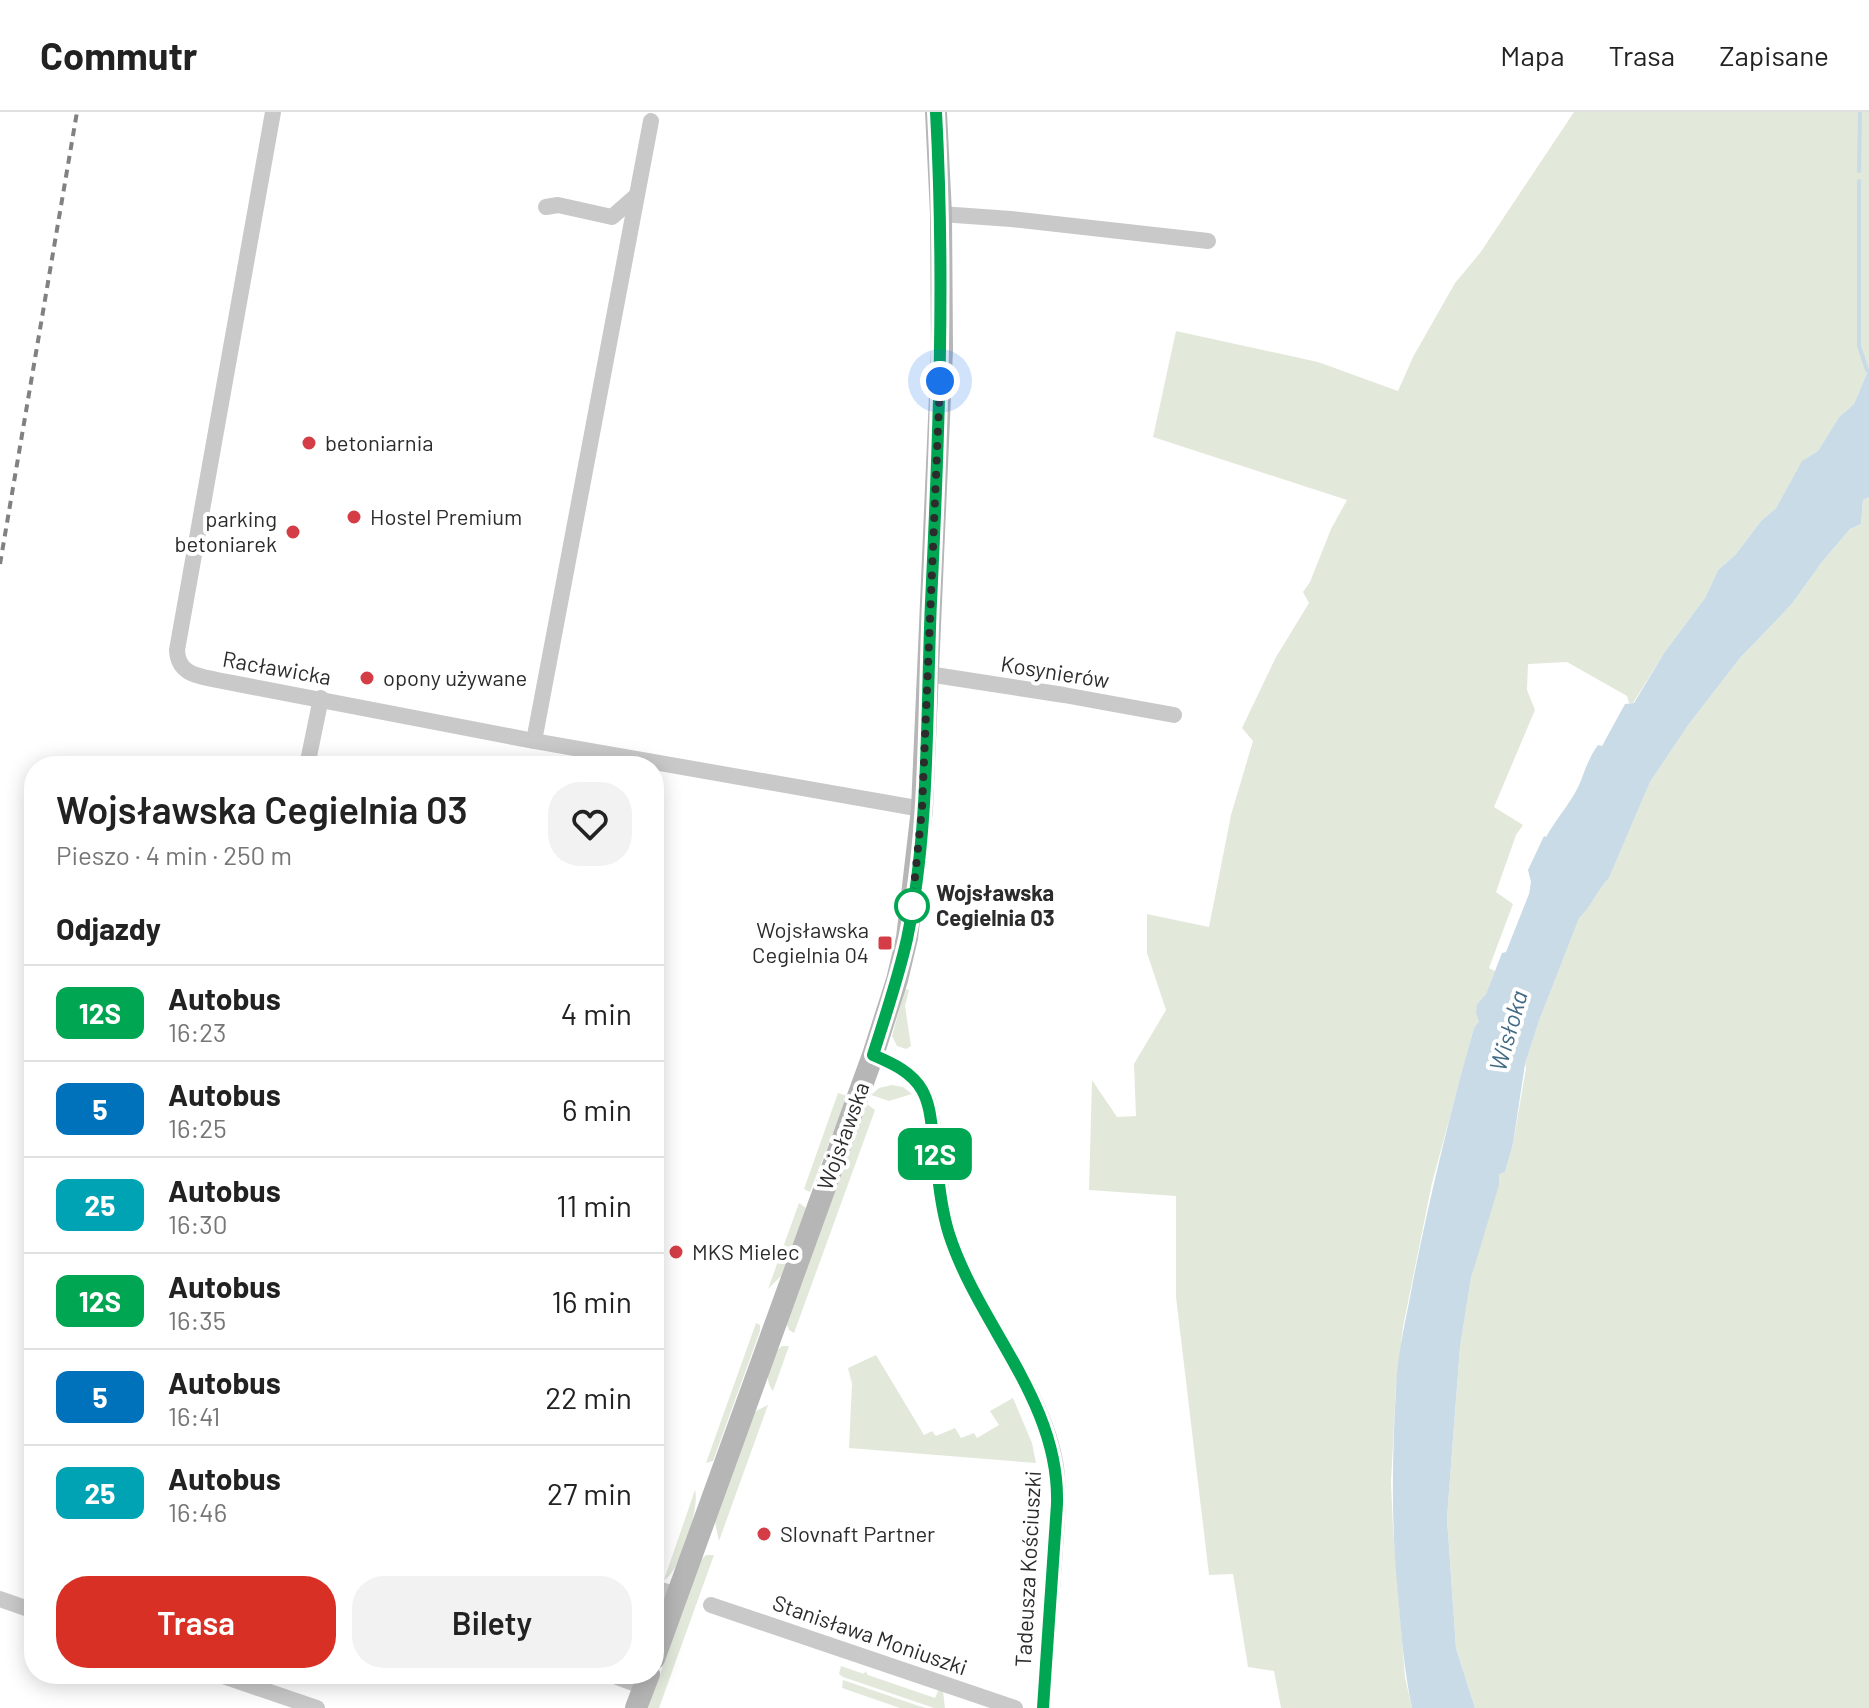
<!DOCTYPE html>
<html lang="pl">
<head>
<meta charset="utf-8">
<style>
	body { margin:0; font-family:Barlow,sans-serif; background:#f2f2f2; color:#222; height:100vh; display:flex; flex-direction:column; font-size:30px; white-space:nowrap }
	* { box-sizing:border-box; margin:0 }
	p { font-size:26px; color:#767676 }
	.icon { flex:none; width:44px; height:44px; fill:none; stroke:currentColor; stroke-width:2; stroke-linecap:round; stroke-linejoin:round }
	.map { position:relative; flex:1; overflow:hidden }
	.panel { position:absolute; left:24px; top:644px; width:640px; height:928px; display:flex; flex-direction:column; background:#fff; border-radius:32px; box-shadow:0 4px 20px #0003 }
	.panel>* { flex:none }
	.badge { padding:0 16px; border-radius:12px; font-size:28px; line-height:52px }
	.you { position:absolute; width:40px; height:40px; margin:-20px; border:6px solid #fff; border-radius:50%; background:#1a73e8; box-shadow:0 0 0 12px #1a73e833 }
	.map>.badge { position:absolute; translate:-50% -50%; box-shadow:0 0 0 4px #fff }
	h2 { padding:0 32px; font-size:30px; line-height:72px }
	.round { display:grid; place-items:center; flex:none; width:84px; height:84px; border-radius:32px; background:#f2f2f2 }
	.summary { display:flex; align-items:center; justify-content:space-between; height:136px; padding:0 32px }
	h1 { font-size:38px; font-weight:600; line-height:60px }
	.primary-button { display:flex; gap:16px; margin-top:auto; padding:16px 32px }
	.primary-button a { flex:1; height:92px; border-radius:32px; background:#d93025; color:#fff; font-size:32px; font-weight:600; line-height:92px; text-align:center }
	.primary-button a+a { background:#f2f2f2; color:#222 }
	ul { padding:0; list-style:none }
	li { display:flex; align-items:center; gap:24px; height:96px; padding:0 32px; border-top:2px solid #e0e0e0 }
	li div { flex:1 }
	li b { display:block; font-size:30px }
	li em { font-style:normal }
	li .badge { min-width:88px; font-weight:700; text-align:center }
	header { display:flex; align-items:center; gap:48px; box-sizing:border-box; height:112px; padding:0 40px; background:#fff; border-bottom:2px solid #e0e0e0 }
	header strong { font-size:38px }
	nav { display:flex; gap:44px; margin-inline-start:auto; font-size:28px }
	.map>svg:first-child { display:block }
	.green { fill:#e2e9db }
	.water { fill:#c9dbe7 }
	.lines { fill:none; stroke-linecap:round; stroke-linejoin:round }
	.stream { stroke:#c9dbe7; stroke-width:4 }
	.street { stroke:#c9c9c9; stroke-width:16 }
	.secondary { stroke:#b6b6b6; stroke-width:22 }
	.rail { stroke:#818181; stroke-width:4; stroke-dasharray:8 6; stroke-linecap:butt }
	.line-casing { stroke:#fff; stroke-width:18 }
	.line { stroke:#00a651; stroke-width:12 }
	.walk { stroke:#2c2c2c; stroke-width:8; stroke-dasharray:0 14.4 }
	.poi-dot { fill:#d43d46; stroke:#fff; stroke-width:3 }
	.stop-dot { fill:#fff; stroke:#00a651; stroke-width:4 }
	.labels { text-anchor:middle; stroke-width:8; stroke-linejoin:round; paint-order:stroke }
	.poi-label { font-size:22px; fill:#2c2c2c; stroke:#fff; text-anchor:start }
	.street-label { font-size:22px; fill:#2c2c2c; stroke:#fff }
	.stop-label { font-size:22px; font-weight:bold; fill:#2c2c2c; stroke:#fff; text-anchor:start }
	.water-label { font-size:24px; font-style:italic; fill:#426b86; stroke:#fff }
</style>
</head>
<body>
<header>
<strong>Commutr</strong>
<nav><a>Mapa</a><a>Trasa</a><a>Zapisane</a></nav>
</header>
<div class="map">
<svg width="1869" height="1596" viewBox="0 0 1869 1596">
	<rect width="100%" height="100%" fill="#fff"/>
	<g class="green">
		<polygon points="1574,0 1869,0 1869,256 1854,292 1839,305 1818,339 1802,350 1776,396 1761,409 1736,442 1718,458 1705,486 1664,541 1633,591 1629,591 1627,584 1567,550 1528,552 1527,578 1535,598 1494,695 1523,713 1516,723 1496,780 1513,792 1489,856 1495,859 1486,882 1477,892 1479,909 1474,916 1432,1071 1403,1215 1396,1274 1391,1370 1393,1416 1405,1565 1412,1596 1281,1596 1274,1559 1248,1555 1233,1462 1209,1463 1176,1185 1176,1084 1089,1078 1092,968 1117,1005 1136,1004 1134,952 1166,898 1147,841 1147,802 1209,815 1231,703 1253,629 1242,616 1276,545 1309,491 1303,480 1310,470 1331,417 1347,388 1153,325 1176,219 1318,250 1398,279 1413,245 1455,171 1480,141"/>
		<path d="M1869 385V1596H1475L1456 1536 1447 1406 1460 1235 1471 1166 1499 1061 1505 1060 1513 1032 1526 956 1525 952 1539 909 1579 805C1592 794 1597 778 1609 766L1650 670 1689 612 1740 546 1791 493 1822 450 1850 417 1861 412 1863 388Z"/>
		<polygon points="905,877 909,878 905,894 911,934 906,937 897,934 892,924"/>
		<polygon points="892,973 903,975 912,982 889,989 871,983 879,976"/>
		<polygon points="838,981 847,984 810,1080 804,1077"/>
		<polygon points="867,992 875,998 794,1221 789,1218 786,1210"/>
		<polygon points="799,1091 806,1096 781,1164 768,1177"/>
		<polygon points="756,1211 760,1213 760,1219 713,1349 706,1351"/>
		<path d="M782 1234H789L773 1279C762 1266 770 1243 782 1234Z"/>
		<polygon points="876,1243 924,1323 932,1319 936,1324 955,1316 961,1326 974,1321 977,1326 999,1313 990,1299 1013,1286 1032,1331 1036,1351 849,1336 852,1272 848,1256"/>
		<polygon points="768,1293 719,1429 715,1410 754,1300"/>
		<path d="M695 1378C700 1396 680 1460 664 1468Z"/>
		<polygon points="706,1443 714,1443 659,1596 648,1596 700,1449"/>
		<polygon points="841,1554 864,1562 865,1559 868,1563 935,1586 939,1577 943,1579 945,1596 934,1596 843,1565 839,1562"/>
		<polygon points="843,1568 916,1593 926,1596 900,1596 842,1576"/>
	</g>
	<path class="water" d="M1869 256V385L1863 388 1861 412 1850 417 1822 450 1791 493 1740 546 1689 612 1650 670 1609 766C1597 778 1592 794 1579 806L1539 909 1525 952 1513 1032 1505 1060 1499 1062V1073L1471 1166 1460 1235 1447 1406 1456 1536 1475 1596H1412C1404 1558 1401 1520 1398 1482 1391 1413 1392 1346 1396 1277 1397 1241 1407 1204 1413 1169 1430 1084 1450 1000 1474 916L1479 909 1476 901 1477 892 1486 882 1502 841 1506 840 1529 782 1531 770 1528 758 1544 724 1546 725C1557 705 1574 688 1582 666 1585 657 1591 642 1598 633L1602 634 1625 592 1634 591 1664 541 1705 486 1718 458 1736 442 1761 409 1776 396 1802 349 1818 339 1839 305 1854 292Z"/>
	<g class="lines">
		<g class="stream">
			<polyline points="1859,59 1860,0"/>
			<polyline points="1859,69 1859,234 1867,258"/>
		</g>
		<g class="street">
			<path d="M273 0 177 538C178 562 197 564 217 568L534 629 922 697"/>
			<polyline points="546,95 558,93 612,105 636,84"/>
			<polyline points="941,102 1011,107 1208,129"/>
			<polyline points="928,562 1064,583 1174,603"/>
			<polyline points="534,629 651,9"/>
			<polyline points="307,654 321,586"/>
			<path d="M873 943C896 953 922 966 929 993 941 1045 937 1098 958 1147 987 1213 1046 1285 1056 1355 1060 1386 1056 1419 1054 1451 1050 1499 1047 1548 1043 1596"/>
			<polyline points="654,1476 677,1483"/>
			<polyline points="0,1487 34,1499"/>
			<polyline points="711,1493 1015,1596"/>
			<polyline points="217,1562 317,1596"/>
			<polyline points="609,1562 644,1575"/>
		</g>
		<g class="secondary">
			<polyline points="654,1547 873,943 897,868 907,826 922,697 942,238 941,102 936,0"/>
			<polyline points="636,1596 649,1562"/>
		</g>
		<polyline class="rail" points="0,452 77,0"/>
	</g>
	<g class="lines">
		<g class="line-casing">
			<path id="line" d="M936 0C945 165 939 325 931 490 926 601 930 717 907 827 898 867 885 905 873 943 891 951 911 959 922 978 931 994 931 1013 934 1031 938 1061 940 1093 949 1122 979 1215 1060 1289 1057 1392L1043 1596"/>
		</g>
		<use href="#line" class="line"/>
		<polyline class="walk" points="912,794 922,697 940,269"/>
	</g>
	<g class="poi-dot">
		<circle cx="309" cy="331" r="8"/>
		<circle cx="354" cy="405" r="8"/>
		<circle cx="293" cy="420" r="8"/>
		<circle cx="367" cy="566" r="8"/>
		<rect x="877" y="823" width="16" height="16" rx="4"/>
		<circle cx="676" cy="1140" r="8"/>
		<circle cx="764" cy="1422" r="8"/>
	</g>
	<circle class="stop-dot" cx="912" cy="794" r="16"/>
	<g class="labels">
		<g class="poi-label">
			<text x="325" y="339">betoniarnia</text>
			<text x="370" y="413">Hostel Premium</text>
			<text x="277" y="415" text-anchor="end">parking<tspan x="277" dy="25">betoniarek</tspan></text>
			<text x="383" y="574">opony używane</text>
			<text x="869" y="826" text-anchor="end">Wojsławska<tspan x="869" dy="25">Cegielnia 04</tspan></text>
			<text x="692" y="1148">MKS Mielec</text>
			<text x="780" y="1430">Slovnaft Partner</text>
		</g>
		<g class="street-label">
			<text transform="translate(277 556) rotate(10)" y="8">Racławicka</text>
			<text transform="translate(1055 560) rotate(9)" y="8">Kosynierów</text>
			<text transform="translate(843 1024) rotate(-70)" y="8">Wojsławska</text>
			<text transform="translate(1028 1457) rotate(-87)" y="8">Tadeusza Kościuszki</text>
			<text transform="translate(870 1523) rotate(19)" y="8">Stanisława Moniuszki</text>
		</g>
		<g class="stop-label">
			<text x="936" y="789">Wojsławska<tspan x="936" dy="25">Cegielnia 03</tspan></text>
		</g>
		<g class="water-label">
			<text transform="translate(1509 919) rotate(-74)" y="8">Wisłoka</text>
		</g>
	</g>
</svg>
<div class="you" style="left:940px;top:269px"></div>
<b class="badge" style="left:935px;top:1042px;background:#00a651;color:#fff">12S</b>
<section class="panel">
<div class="summary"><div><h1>Wojsławska Cegielnia 03</h1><p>Pieszo · 4 min · 250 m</p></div><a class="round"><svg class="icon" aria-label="heart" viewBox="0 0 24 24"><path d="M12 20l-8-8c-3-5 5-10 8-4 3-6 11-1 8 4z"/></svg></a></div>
<h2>Odjazdy</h2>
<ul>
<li><span class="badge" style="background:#00a651;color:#fff">12S</span><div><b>Autobus</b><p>16:23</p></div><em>4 min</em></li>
<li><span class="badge" style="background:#0072bc;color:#fff">5</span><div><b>Autobus</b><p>16:25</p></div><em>6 min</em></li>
<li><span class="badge" style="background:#00a3b4;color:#fff">25</span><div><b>Autobus</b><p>16:30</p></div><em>11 min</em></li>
<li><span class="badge" style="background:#00a651;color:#fff">12S</span><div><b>Autobus</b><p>16:35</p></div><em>16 min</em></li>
<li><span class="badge" style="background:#0072bc;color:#fff">5</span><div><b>Autobus</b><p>16:41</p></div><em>22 min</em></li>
<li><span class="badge" style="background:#00a3b4;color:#fff">25</span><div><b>Autobus</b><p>16:46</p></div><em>27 min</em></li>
</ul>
<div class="primary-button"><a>Trasa</a><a>Bilety</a></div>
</section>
</div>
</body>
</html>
